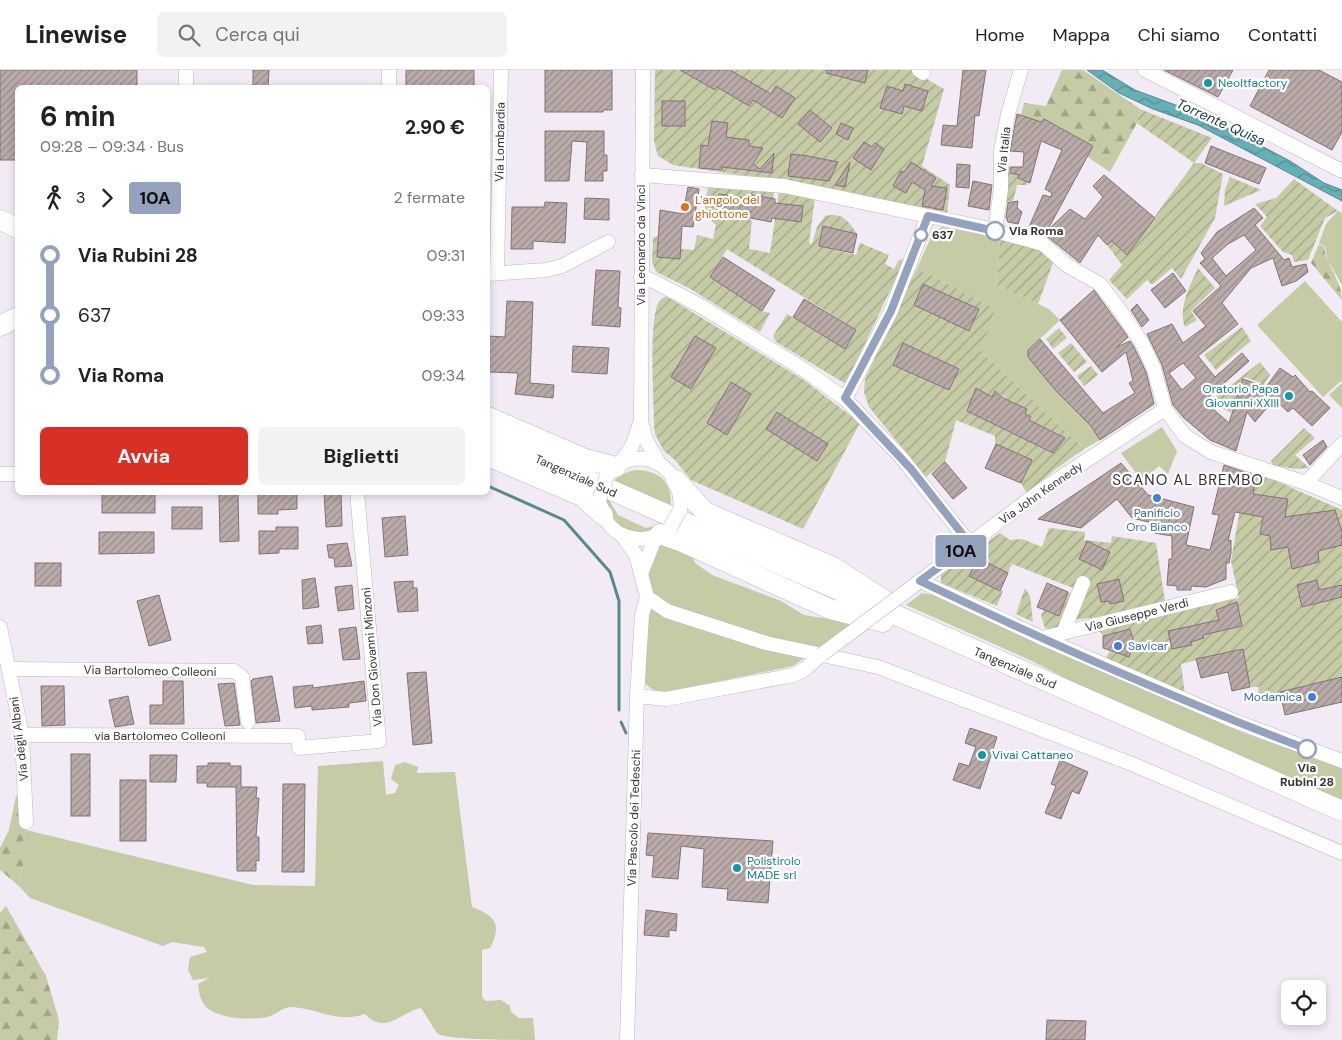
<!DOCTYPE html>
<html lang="it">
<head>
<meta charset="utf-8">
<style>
	body { margin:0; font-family:"DM Sans",sans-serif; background:#f2f2f2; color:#222; height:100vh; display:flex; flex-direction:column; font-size:19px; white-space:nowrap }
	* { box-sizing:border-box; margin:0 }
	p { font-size:16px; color:#767676 }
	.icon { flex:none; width:28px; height:28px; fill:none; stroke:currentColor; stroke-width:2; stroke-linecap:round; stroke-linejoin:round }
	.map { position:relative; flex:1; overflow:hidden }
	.drawer { position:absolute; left:15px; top:15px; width:475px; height:410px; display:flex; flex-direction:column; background:#fff; border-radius:8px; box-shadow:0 2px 8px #0003 }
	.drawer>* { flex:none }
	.badge { padding:0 10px; border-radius:4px; font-size:18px; line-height:32px }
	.buttons { position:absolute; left:1281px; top:910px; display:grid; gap:10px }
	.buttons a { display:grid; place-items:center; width:45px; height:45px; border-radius:8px; background:#fff; box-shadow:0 2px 8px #0003; font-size:25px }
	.map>.badge { position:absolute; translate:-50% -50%; box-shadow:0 0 0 2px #fff }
	.legs { display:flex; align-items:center; gap:8px; height:55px; padding:0 25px; font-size:16px }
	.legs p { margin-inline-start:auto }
	.summary { display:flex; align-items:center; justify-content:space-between; height:85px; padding:0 25px }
	h1 { font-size:28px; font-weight:700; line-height:38px }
	.action { display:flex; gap:10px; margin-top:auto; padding:10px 25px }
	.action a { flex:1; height:58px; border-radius:8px; background:#d93025; color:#fff; font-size:20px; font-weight:700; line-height:58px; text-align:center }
	.action a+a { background:#f2f2f2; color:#222 }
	ul { padding:0 25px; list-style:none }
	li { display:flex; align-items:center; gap:18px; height:60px; font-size:19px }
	li i { display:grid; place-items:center; width:8px; height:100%; margin:0 6px; background:currentColor }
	li i::after { content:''; width:12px; height:12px; margin:-6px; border:4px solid; border-radius:50%; background:#fff }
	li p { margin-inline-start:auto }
	li:first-child i { background:linear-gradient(#0000 50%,currentColor 0) }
	li:last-child i { background:linear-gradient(currentColor 50%,#0000 0) }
	header { display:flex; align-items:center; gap:30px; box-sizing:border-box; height:70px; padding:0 25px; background:#fff; border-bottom:1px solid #e0e0e0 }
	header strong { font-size:24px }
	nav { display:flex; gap:28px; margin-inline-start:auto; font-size:18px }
	.search { width:350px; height:45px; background:#f2f2f2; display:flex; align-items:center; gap:12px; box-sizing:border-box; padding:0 18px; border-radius:8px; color:#767676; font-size:19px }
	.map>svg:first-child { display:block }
	.green { fill:#c5cba4; fill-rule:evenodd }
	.forest { fill:url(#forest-firs) }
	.garden { fill:url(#garden-furrows); fill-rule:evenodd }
	.water { fill:url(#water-waves); stroke:#558b8f }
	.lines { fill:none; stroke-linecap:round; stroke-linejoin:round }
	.stream { stroke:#558b8f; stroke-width:3 }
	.building { fill:url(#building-hatch); stroke:#817471; fill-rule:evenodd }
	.minor-casing { stroke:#beb6c1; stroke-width:15 }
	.highway-casing { stroke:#beb6c1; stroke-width:21 }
	.minor { stroke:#fff; stroke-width:14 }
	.highway { stroke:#fff; stroke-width:20 }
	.minor-bridge-casing { stroke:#beb6c1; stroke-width:15; stroke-linecap:butt }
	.minor-bridge { stroke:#fff; stroke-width:14 }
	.line-1-casing { stroke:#fff; stroke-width:11 }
	.line-1 { stroke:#93a3bd; stroke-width:8 }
	.culture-dot { fill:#0f9aa8; stroke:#fff; stroke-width:2 }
	.food-dot { fill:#e8710a; stroke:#fff; stroke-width:2 }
	.stop-1-dot { fill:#fff; stroke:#93a3bd; stroke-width:2.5 }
	.shop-dot { fill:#3f7fe0; stroke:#fff; stroke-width:2 }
	.labels { text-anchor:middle; stroke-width:4.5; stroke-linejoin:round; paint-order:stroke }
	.culture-label { font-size:12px; fill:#0d838f; stroke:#fff; text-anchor:start }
	.street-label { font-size:12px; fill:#353236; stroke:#fff }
	.food-label { font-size:12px; fill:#c56008; stroke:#fff; text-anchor:start }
	.stop-label { font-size:12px; font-weight:bold; fill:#353236; stroke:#fff; text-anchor:start }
	.shop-label { font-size:12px; fill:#366cbe; stroke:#fff }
	.water-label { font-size:14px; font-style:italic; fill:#153b3d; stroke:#fff }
	.quarter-label { font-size:15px; letter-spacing:1px; fill:#352f38; stroke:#fff }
</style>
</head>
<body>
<header>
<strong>Linewise</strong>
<div class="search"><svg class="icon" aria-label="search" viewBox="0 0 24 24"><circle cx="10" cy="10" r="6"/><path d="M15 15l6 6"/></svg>Cerca qui</div>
<nav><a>Home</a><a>Mappa</a><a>Chi siamo</a><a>Contatti</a></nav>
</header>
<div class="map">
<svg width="1342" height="970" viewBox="0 0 1342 970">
	<defs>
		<pattern id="forest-firs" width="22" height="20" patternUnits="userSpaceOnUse" patternTransform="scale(1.25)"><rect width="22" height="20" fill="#c5cba4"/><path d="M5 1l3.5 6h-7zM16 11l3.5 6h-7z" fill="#a1a586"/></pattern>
		<pattern id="garden-furrows" width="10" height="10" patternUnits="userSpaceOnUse" patternTransform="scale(1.25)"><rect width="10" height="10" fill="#c5cba4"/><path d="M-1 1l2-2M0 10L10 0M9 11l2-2" fill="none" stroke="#a1a586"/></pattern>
		<pattern id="water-waves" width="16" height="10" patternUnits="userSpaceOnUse" patternTransform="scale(1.25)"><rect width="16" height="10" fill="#63b1b5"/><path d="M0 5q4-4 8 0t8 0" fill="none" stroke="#529194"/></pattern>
		<pattern id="building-hatch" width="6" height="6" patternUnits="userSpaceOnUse" patternTransform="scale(1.25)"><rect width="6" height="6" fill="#baaba9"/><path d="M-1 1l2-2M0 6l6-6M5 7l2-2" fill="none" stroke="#988c8a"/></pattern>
	</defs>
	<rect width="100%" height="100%" fill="#f2eaf5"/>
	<g class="green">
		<polygon points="1338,141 1342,143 1342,215 1328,191 1325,177 1319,173 1326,154"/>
		<polygon points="942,157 1000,168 997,215 1049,239 1060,250 1028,280 1056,321 1091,356 1100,370 1084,379 981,281 996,239 917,198 932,165"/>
		<polygon points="1305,211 1342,252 1342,310 1323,327 1257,255"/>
		<polygon points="1342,313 1342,338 1329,325"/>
		<polygon points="1162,357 1177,381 1168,404 1159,396 1142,411 1121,383"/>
		<path d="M635 400C670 400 678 426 665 454L634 467 607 446C604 422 609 406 635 400ZM619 413 670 435 661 454 646 458 618 445 610 432Z"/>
		<path d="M665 472 689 479 695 493 712 505 781 531 804 545 853 553 793 596 662 623C653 620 647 618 643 609L647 493 652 483Z"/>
		<polygon points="922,523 938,526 1085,594 1244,663 1342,698 1342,731 1098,625 1030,590 906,535"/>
		<path d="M383 691 386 725 395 723 399 715 391 709 395 695 405 692 418 697 417 703 455 702 472 837C496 846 502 855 490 878L482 880V927L486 931 501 930 510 936 511 942 519 948H533L535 970C516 970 451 970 438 964 435 961 424 942 421 938 402 941 386 966 365 944 335 954 319 938 291 937 283 937 277 944 270 946 255 951 220 949 207 938 200 931 199 923 198 914L209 908 193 910 188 900 190 887 207 882 204 877 172 872 163 876 30 828 19 816 25 785 22 775 26 760 253 815 315 816 318 696Z"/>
	</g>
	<g class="forest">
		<path d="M1062 0H1083L1140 39 1137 53 1110 102C1080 83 1054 57 1021 45L1024 33 1046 36Z"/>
		<path d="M1319 174 1324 177C1327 197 1342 211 1342 230L1311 193Z"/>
		<polygon points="20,724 26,760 22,775 25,785 19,816 0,800 0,778 9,760 16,726"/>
		<polygon points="6,836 46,906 59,950 57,970 0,970 0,843"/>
	</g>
	<g class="garden">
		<polygon points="655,0 911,0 944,19 922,96 950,115 947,144 840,120 673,95 658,86 654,71"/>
		<polygon points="1140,39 1212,68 1194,93 1201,93 1223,104 1215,148 1181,209 1172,198 1152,215 1147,210 1127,229 1109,210 1122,195 1107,175 1112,171 1127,184 1194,93 1137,53"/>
		<polygon points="1006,102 1029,107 1027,115 1017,115 1013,132 1007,133 1004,121"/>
		<polygon points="1230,107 1261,120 1224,136 1225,119"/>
		<polygon points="1294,109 1338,141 1325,148 1308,190 1294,192 1292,185 1283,182 1260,156 1267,147 1255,134 1276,128"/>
		<path d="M709 114 774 122 773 129 752 125 747 147 752 151 749 179 770 183 779 121 815 127 809 173 812 174 817 157 825 146C842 142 848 150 857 164L823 156 819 176 856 185 860 173 889 185 885 194 894 199 899 190 905 189 846 314 776 272 773 266 787 244 845 279 856 260 727 179 710 207 762 241 770 243 760 262 687 217 656 202 652 192 653 168 658 166 657 187 679 189 680 179 694 180 697 165 713 169 716 155C700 140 705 134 709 114Z"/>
		<polygon points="1000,168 1043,181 1054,190 1038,234 997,215"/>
		<path d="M917 198 996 239 981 281 1084 379 1053 401 1027 424 1021 413 1031 390 995 374V366L956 350 945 392 926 407 869 337 864 322 865 309ZM923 214 979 239 969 260 914 235ZM903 273 959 299 949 320 894 295ZM976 318 992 327 995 321 1005 327 1004 333 1016 340 1019 335 1027 339 1025 344 1030 347 1029 350 1065 368 1053 383 967 341Z"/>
		<path d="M1198 198 1215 218 1191 241 1197 250 1185 257C1178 238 1190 215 1198 198Z"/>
		<path d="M666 226 804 310 860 353 803 459 691 410 675 390 664 381 655 364 654 354C654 332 648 244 660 230 661 229 665 227 666 226Z"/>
		<polygon points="1242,257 1251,271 1216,300 1204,285"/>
		<polygon points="1059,258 1067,268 1053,279 1046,269"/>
		<polygon points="1071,273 1087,292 1074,302 1058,283"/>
		<polygon points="1260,292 1270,305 1260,320 1261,313 1244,307 1231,343 1211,331"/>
		<polygon points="1091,296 1098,305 1084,316 1077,306"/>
		<polygon points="1304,358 1315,368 1295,385 1309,398 1295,399 1273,395 1271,391"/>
		<polygon points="1247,398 1342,440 1342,607 1257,629 1259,617 1250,617 1242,579 1181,594 1185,625 1105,589 1110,581 1129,587 1134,573 1130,559 1103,566 1099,560 1239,528 1231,491"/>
		<polygon points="1049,458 1085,462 1084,470 1111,473 1112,466 1156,473 1165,531 1107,546 1073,550 1089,511 1077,509 1073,518 1012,494 1000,520 1003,521 997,536 941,513 941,505 1000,463 1010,470 1022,469 1042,477"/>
		<polygon points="1025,518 1030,526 1033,552 1016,544"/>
		<polygon points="1068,522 1071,524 1057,562 1045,558 1041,545 1044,540 1059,546"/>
	</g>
	<polygon class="water" points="1087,0 1102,0 1135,20 1205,46 1290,91 1324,113 1342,120 1342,131 1198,55 1153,39 1119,23"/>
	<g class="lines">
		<g class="stream">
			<polyline points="488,416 564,450 610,502 619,531 619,640"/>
			<polyline points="621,652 626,663"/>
		</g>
	</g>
	<g class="building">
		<polygon points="0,0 137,0 137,18 18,18 18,90 0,90"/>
		<polygon points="253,0 269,0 268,18 253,18"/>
		<rect x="406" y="0" width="68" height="18"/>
		<polygon points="545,0 612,0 612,40 603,40 603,42 545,42"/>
		<polygon points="680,0 730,0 771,24 776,16 795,28 782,48 753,30 749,36 717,17 715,20"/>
		<polygon points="827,0 868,0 865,13 826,3"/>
		<polygon points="963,0 986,0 979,46 975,45 972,78 941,75 943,55 957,56"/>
		<polygon points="1164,0 1233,0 1218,27"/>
		<polygon points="1269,0 1319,0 1342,12 1342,62 1332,80 1250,36"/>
		<polygon points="905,14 928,21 922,41 904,36 902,44 880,38 887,16 903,21"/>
		<rect x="662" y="31" width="23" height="25"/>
		<polygon points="810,40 832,58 820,72 798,54"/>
		<polygon points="1017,44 1041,52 1044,49 1093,76 1047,161 1070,139 1085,149 1103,127 1093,116 1104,105 1155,148 1127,185 1112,171 1107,175 1098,165 1080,193 1048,167 1029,157 1043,125 1051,127 1052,123 1045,119 1062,80 1041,71 1030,113 1018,108 1019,105 1010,103 1010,97 1023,97 1024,82 1010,81"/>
		<polygon points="712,51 728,53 726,67 749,70 749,76 763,78 753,94 760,99 774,83 772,103 722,97 722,100 699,98 701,75 708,76"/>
		<polygon points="841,53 853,58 848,70 836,64"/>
		<polygon points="545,61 604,61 604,85 607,85 607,101 603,101 603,111 585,111 587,72 572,71 569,111 545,111"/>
		<polygon points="864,72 872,77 875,73 884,79 871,100 853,88"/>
		<polygon points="1211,76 1266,98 1259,114 1205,93"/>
		<polygon points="791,84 808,86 838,92 829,111 788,106"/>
		<polygon points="850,92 845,117 835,115"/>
		<polygon points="911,92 936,108 931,116 947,118 943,140 922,136 925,120 912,112 906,123 893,116 901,101 904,102"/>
		<polygon points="957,94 970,95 969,118 956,117"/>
		<polygon points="973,111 992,115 989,140 968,136"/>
		<polygon points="688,117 699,119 693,157 682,156 680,189 657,187 660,140 683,144"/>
		<polygon points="719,124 751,129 752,125 775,129 775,133 803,136 801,152 772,148 771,152 740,146 739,150 716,147"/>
		<polygon points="585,128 609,129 609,150 584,149"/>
		<polygon points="1018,131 1017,138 1022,142 1018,154 1008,152 1006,147 1008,133"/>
		<polygon points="545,132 567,133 565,173 533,171 533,179 511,179 512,137 544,137"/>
		<path d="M1254 138 1263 148 1255 155 1284 190 1289 188 1292 197 1306 194 1308 202 1296 211 1282 216 1273 188 1251 198 1222 233 1238 254 1198 286 1215 307 1242 283 1249 291 1204 331 1229 353 1243 309 1266 317 1280 298 1293 307 1295 305 1310 322 1312 321 1330 338 1312 356 1293 338 1288 342 1274 329 1255 352 1247 342 1236 381 1210 370 1184 348 1173 335 1162 295 1147 264 1172 254 1183 273 1206 256 1193 241 1221 216 1200 193 1205 189 1201 183 1217 162ZM1244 165 1256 180 1226 206 1212 188 1228 174ZM1183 293 1196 308 1182 320 1169 303Z"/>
		<polygon points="823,156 857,164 853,183 819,176"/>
		<polygon points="723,187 775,220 762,241 710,207"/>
		<polygon points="596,200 620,201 618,237 621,238 620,257 592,255"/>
		<polygon points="1173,203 1186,221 1165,238 1151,220"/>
		<polygon points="923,214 979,239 969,261 914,235"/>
		<polygon points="1094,220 1128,267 1117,277 1130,271 1134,277 1146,302 1154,334 1100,370 1091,356 1056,321 1028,287 1028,280 1040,269 1103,343 1135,323 1129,313 1133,311 1126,282 1102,302 1060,250"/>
		<polygon points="804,229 856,260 845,279 793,247"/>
		<polygon points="507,231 533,232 530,313 554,315 553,328 515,324 518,303 488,302 488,266 505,267"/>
		<polygon points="1137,234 1149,250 1142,257 1131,240"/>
		<polygon points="695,266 716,278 691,319 671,307"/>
		<polygon points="903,273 959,299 949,320 893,295"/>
		<polygon points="573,276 609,278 607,304 572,302"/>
		<polygon points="731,312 751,324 727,365 707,353"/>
		<polygon points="976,318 992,327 995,321 1005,329 1027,339 1025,344 1031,347 1029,350 1065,368 1053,383 967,341"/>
		<polygon points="777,342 828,374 817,391 766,359"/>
		<polygon points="1323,370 1327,377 1310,395 1303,385"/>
		<polygon points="996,374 1032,390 1021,413 985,398"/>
		<polygon points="945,392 967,418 953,429 932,404"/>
		<polygon points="1121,393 1148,425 1194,437 1186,475 1210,480 1219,445 1212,444 1224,395 1256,406 1253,424 1288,429 1285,447 1335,440 1342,462 1342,475 1318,481 1319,492 1292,499 1288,477 1271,480 1270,466 1260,464 1263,447 1235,442 1228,471 1231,470 1231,483 1229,493 1226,493 1226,509 1206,517 1191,516 1191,520 1177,520 1177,516 1167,515 1169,489 1172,489 1172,466 1154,463 1157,454 1132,448 1117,429 1081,458 1038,449"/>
		<rect x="102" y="422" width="53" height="21"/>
		<polygon points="238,422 239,471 220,472 219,423"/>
		<polygon points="258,422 297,422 297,439 278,440 278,444 258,444"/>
		<polygon points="324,422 341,422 342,456 326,457"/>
		<rect x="172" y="437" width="30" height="22"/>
		<polygon points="405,446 408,485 385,487 382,448"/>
		<polygon points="276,457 298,457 298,479 279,479 279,483 259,484 259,461 276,461"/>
		<polygon points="99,462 154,462 154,483 99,484"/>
		<polygon points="1087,471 1110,482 1102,500 1079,489"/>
		<polygon points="347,473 352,496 335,497 334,488 329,488 327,475"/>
		<polygon points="978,488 1008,503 1000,521 969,506"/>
		<rect x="35" y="493" width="26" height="23"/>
		<polygon points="315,508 319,537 303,539 302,510"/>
		<polygon points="1119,509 1124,531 1110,534 1109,531 1101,532 1097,514"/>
		<polygon points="1317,510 1319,520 1342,515 1342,527 1302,537 1297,515"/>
		<polygon points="413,511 413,518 417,518 418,541 398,542 394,512"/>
		<polygon points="1047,513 1068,522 1059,546 1037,537"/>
		<polygon points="352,515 354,539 338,541 335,517"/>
		<polygon points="159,525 171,570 149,576 137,531"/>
		<polygon points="1237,532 1242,556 1203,565 1204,568 1191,572 1192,575 1172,579 1168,561 1219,550 1216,540"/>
		<polygon points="321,555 323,573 308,574 306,557"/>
		<polygon points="356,557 360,589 343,590 339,559"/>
		<polygon points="1130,559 1134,573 1129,587 1103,578 1103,566"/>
		<polygon points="1243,579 1250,617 1232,621 1228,602 1201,608 1196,589"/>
		<polygon points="426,602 432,673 413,675 407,603"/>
		<polygon points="272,606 280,651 256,653 251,611 253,609"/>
		<polygon points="1342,607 1342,632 1285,645 1280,622"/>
		<polygon points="163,611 183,611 184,654 150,654 150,635 163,635"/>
		<polygon points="364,611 366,631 349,633 349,637 312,640 312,636 295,638 293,617 313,615 313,618"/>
		<polygon points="234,613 240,655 225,656 218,614"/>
		<polygon points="41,616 64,616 65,655 42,656"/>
		<polygon points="128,626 134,654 115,657 109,630"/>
		<polygon points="970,658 997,667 980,719 953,710 959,693 969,696 976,677 965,673"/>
		<rect x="71" y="684" width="19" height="62"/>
		<polygon points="150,685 177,685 176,712 150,712"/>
		<polygon points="1060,690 1088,702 1079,724 1072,721 1061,749 1045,743 1056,716 1051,714"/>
		<polygon points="208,693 230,693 230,696 241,696 241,717 257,717 256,728 259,728 256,767 259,767 259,791 256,790 256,801 237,801 236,717 207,717 207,713 197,713 197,696 208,696"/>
		<rect x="120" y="710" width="26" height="61"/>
		<polygon points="283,714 305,714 304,802 282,802"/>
		<polygon points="648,763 773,771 768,833 727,830 728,819 702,817 704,779 681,776 678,809 652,807 654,786 646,785"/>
		<polygon points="646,840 677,844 676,861 669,860 669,867 644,865"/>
		<polygon points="1047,950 1086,951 1085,970 1046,970"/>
	</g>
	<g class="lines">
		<g class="minor-casing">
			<g id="minor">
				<polyline points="186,0 186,18"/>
				<polyline points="389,0 389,18"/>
				<polyline points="643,0 641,351 646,370 659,393"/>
				<polyline points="919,0 923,3"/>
				<polyline points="1145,0 1342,101"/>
				<polyline points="642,105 784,116 981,157 1043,174 1068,196 1100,214 1122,243 1142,273 1154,299 1165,339 1185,366 1211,382 1306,413 1342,428"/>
				<polyline points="995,161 1001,119 1001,81 1008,44 1021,0"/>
				<polyline points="497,203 501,0"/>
				<polyline points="488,204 546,200 562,196 608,172"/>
				<polyline points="641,207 651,210 699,235 803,299 845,329 900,386 970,474"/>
				<polyline points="845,329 891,241 928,146"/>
				<polyline points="1165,339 1043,419 920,511 1042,568 1232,650 1342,691"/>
				<polyline points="619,395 632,376 641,351"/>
				<path d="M610 403C640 370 685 398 680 440"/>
				<polyline points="0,404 18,404"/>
				<polyline points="1306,413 1342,374"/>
				<path d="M601 436C607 468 642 478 667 460"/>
				<polyline points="622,465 636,485 647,527 667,541 766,573 878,597 1132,694 1342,783"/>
				<polyline points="641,504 656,466"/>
				<polyline points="0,557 22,665 26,752"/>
				<polyline points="1063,563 1083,513"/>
				<polyline points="1042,568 1231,522"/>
				<polyline points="10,599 234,601 242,607 248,652"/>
				<polyline points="637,626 666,629 794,605 805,599 821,585"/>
				<polyline points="22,665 298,666 299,678 379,671 357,422"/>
				<polyline points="627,970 637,626 642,545 647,527"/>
			</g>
		</g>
		<g class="highway-casing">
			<g id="highway">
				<polyline points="0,150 18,158"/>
				<polyline points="0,256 18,247"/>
				<polyline points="488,347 585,389 616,397"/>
				<polyline points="488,366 1342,741"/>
				<polyline points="488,386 582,426 603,445"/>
				<polyline points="676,410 705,442 833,497 890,534"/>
				<polyline points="660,464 680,471 830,539 883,552"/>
			</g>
		</g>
		<use href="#minor" class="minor"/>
		<use href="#highway" class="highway"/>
		<g class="minor-bridge-casing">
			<g id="minor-bridge">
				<polyline points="600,428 606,408"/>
				<polyline points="670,458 680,440"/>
				<polyline points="821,585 920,511"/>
			</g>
		</g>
		<use href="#minor-bridge" class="minor-bridge"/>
	</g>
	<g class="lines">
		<g class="line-1-casing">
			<path id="line-1" d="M995 161 928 146 891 241 845 328 911 399 970 474 920 511C1047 572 1175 629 1307 679"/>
		</g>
		<use href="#line-1" class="line-1"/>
	</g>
	<g class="culture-dot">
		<circle cx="1208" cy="13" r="5"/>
		<circle cx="1289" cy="326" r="5"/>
		<circle cx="982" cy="685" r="5"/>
		<circle cx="737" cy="798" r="5"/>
	</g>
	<circle class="food-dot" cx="685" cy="137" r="5"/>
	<g class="stop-1-dot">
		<circle cx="995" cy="161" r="9"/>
		<circle cx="921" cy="165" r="6"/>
		<circle cx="1307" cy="679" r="9"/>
	</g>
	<g class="shop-dot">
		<circle cx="1157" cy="428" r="5"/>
		<circle cx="1118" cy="576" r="5"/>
		<circle cx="1312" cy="627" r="5"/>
	</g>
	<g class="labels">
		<g class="culture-label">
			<text x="1218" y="17">Neoltfactory</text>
			<text x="1279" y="323" text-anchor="end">Oratorio Papa<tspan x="1279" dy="14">Giovanni XXIII</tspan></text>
			<text x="992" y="689">Vivai Cattaneo</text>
			<text x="747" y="795">Polistirolo<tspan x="747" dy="14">MADE srl</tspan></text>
		</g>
		<g class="street-label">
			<text transform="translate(500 72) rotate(-89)" y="4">Via Lombardia</text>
			<text transform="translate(1004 80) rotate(-84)" y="4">Via Italia</text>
			<text transform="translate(641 175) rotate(-90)" y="4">Via Leonardo da Vinci</text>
			<text transform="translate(576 406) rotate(24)" y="4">Tangenziale Sud</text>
			<text transform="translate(1041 423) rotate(-35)" y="4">Via John Kennedy</text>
			<text transform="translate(1137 545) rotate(-14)" y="4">Via Giuseppe Verdi</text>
			<text transform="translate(372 587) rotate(-95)" y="4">Via Don Giovanni Minzoni</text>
			<text transform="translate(1015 598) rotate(23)" y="4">Tangenziale Sud</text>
			<text transform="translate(150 601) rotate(1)" y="4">Via Bartolomeo Colleoni</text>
			<text x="160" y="670">via Bartolomeo Colleoni</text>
			<text transform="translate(19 669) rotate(-97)" y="4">Via degli Albani</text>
			<text transform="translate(634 748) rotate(-88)" y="4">Via Pascolo dei Tedeschi</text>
		</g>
		<g class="food-label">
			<text x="695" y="134">L'angolo del<tspan x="695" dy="14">ghiottone</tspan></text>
		</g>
		<g class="stop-label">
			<text x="1009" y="165">Via Roma</text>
			<text x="932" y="169">637</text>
			<text x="1307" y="702" text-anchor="middle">Via<tspan x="1307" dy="14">Rubini 28</tspan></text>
		</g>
		<g class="shop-label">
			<text x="1157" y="447">Panificio<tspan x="1157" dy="14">Oro Bianco</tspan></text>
			<text x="1128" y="580" text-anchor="start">Savicar</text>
			<text x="1302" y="631" text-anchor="end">Modamica</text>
		</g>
		<g class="water-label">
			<text transform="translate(1221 52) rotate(24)" y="5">Torrente Quisa</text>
		</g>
		<g class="quarter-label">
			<text x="1188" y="415">SCANO AL BREMBO</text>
		</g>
	</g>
</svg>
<div class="buttons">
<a><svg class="icon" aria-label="locate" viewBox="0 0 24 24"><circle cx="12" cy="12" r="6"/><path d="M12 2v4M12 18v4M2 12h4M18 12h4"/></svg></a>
</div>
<b class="badge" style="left:961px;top:481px;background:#93a3bd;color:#111">10A</b>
<section class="drawer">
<div class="summary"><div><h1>6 min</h1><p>09:28 – 09:34 · Bus</p></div><b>2.90 €</b></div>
<div class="legs"><svg class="icon" aria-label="walk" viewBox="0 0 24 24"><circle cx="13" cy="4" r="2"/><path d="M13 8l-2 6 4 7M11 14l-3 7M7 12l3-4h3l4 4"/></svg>3<svg class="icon" aria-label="forward" viewBox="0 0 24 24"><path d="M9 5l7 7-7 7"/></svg><b class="badge" style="background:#93a3bd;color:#111">10A</b><p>2 fermate</p></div>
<ul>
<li><i style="color:#93a3bd"></i><b>Via Rubini 28</b><p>09:31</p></li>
<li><i style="color:#93a3bd"></i><span>637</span><p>09:33</p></li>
<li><i style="color:#93a3bd"></i><b>Via Roma</b><p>09:34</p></li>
</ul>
<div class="action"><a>Avvia</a><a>Biglietti</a></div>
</section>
</div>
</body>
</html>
